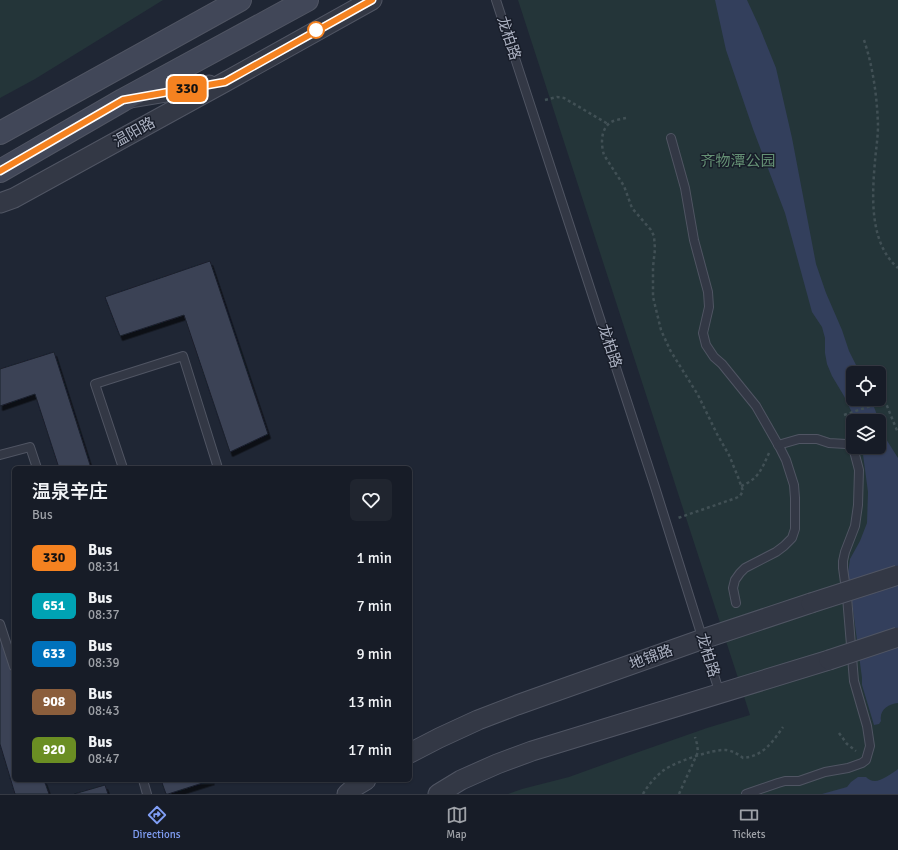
<!DOCTYPE html>
<html lang="en">
<head>
<meta charset="utf-8">
<style>
	body { margin:0; font-family:Signika,"Noto Sans SC",sans-serif; background:#20252f; color:#f1f3f6; height:100vh; display:flex; flex-direction:column; font-size:15px; white-space:nowrap }
	* { box-sizing:border-box; margin:0 }
	p { font-size:13px; color:#9ea1a7 }
	.icon { flex:none; width:22px; height:22px; fill:none; stroke:currentColor; stroke-width:2; stroke-linecap:round; stroke-linejoin:round }
	.map { position:relative; flex:1; overflow:hidden }
	.details { position:absolute; left:12px; top:466px; width:400px; height:316px; display:flex; flex-direction:column; background:#171c27; border-radius:6px; box-shadow:0 1px 3px #0004,0 0 0 1px #363a44 }
	.details>* { flex:none }
	.badge { padding:0 8px; border-radius:6px; font-size:14px; line-height:26px }
	.controls { position:absolute; left:846px; top:366px; display:grid; gap:8px }
	.controls a { display:grid; place-items:center; width:40px; height:40px; border-radius:6px; background:#171c27; box-shadow:0 1px 3px #0004,0 0 0 1px #363a44; font-size:20px }
	.map>.badge { position:absolute; translate:-50% -50%; box-shadow:0 0 0 2px #fff }
	.round { display:grid; place-items:center; flex:none; width:42px; height:42px; border-radius:6px; background:#20252f }
	.headline { display:flex; align-items:center; justify-content:space-between; height:68px; padding:0 20px }
	h1 { font-size:19px; font-weight:600; line-height:30px }
	ul { padding:0; list-style:none }
	li { display:flex; align-items:center; gap:12px; height:48px; padding:0 20px }
	li div { flex:1 }
	li b { display:block; font-size:15px }
	li em { font-style:normal }
	li .badge { min-width:44px; font-weight:700; text-align:center }
	.tabs { display:flex; justify-content:space-around; align-items:center; height:56px; border-top:1px solid #363a44; background:#171c27; font-size:11px; color:#9ea1a7 }
	.tabs a { display:grid; justify-items:center; gap:2px }
	.tabs .on { color:#809ef4 }
	.map>svg:first-child { display:block }
	.green { fill:#243539; fill-rule:evenodd }
	.water { fill:#333f5c }
	.building { fill:#3b4355; stroke:#1a1f2c; filter:url(#shadow) }
	.lines { fill:none; stroke-linecap:round; stroke-linejoin:round }
	.service-casing { stroke:#505563; stroke-width:10 }
	.tertiary-casing { stroke:#505563; stroke-width:21 }
	.secondary-casing { stroke:#505563; stroke-width:24 }
	.path { stroke:#415055; stroke-width:2.5; stroke-dasharray:3 3; stroke-linecap:butt }
	.service { stroke:#333845; stroke-width:8 }
	.tertiary { stroke:#333845; stroke-width:19 }
	.secondary { stroke:#414758; stroke-width:22 }
	.tertiary-bridge-casing { stroke:#505563; stroke-width:21; stroke-linecap:butt }
	.tertiary-bridge { stroke:#333845; stroke-width:19 }
	.line-casing { stroke:#fff; stroke-width:9 }
	.line { stroke:#f58220; stroke-width:6 }
	.stop-dot { fill:#fff; stroke:#f58220; stroke-width:2 }
	.labels { text-anchor:middle; stroke-width:3; stroke-linejoin:round; paint-order:stroke }
	.street-label { font-size:15px; fill:#acb2c2; stroke:#181d29 }
	.park-label { font-size:15px; fill:#659175; stroke:#181d29 }
</style>
</head>
<body>
<div class="map">
<svg width="898" height="794" viewBox="0 0 898 794">
	<defs>
		<filter id="shadow"><feDropShadow dx="2.5" dy="4.5" stdDeviation="0" flood-color="#0009"/></filter>
	</defs>
	<rect width="100%" height="100%" fill="#1f2634"/>
	<g class="green">
		<polygon points="0,0 163,0 35,79 0,98"/>
		<path d="M518 0H898V794H508L522 789 569 777 630 755 707 728 750 715ZM853 373H879V399H853ZM853 421H879V447H853Z"/>
	</g>
	<g class="water">
		<path d="M715 0H747L759 26 776 68 792 138 816 264 826 293 842 330 849 351 860 373H853V399H871L886 439 898 458V703C888 704 879 710 881 721L879 724 874 725 862 685V678L848 572 850 559 860 541 867 523 868 492 862 447H879V421H856L844 396 832 376 827 364 825 353V338L822 327 812 312 785 213 753 129 726 50Z"/>
		<path d="M898 769V794H822L847 787 851 782 858 777H866C868 779 871 781 875 781 881 781 893 773 898 769Z"/>
	</g>
	<g class="building">
		<polygon points="210,261 268,434 230,452 184,315 120,336 105,297"/>
		<polygon points="54,352 91,468 59,468 35,394 0,406 0,369"/>
		<polygon points="0,634 14,680 14,780 44,780 49,794 15,794 0,744"/>
		<polygon points="161,780 212,780 168,794 166,794"/>
		<polygon points="105,785 108,794 74,794"/>
	</g>
	<g class="lines">
		<g class="service-casing">
			<g id="service">
				<polyline points="496,0 654,484 720,694"/>
				<polyline points="671,138 685,188 694,240 708,292 709,307 703,333 706,345 714,357 722,364 756,406 780,448 786,460 794,485 795,498 795,529 792,538 784,546 776,552 745,568 740,573 735,580 733,588 736,603"/>
				<polyline points="0,455 30,447 37,468"/>
				<polyline points="123,468 95,384 183,356 218,468"/>
				<polyline points="0,624 14,667"/>
				<polyline points="143,780 147,794"/>
				<polyline points="746,794 778,783 785,781 799,781 825,772 848,768 862,763 866,760 870,746 867,726 854,681 847,597 843,568 843,561 845,552 855,526 858,505 859,470 854,451 851,446 846,444 829,443 817,439 799,439 778,445"/>
			</g>
		</g>
		<g class="tertiary-casing">
			<g id="tertiary">
				<polyline points="131,98 209,85"/>
				<polyline points="0,203 14,198 225,82 372,0"/>
				<polyline points="410,753 439,738 478,720 517,705 703,639 811,603"/>
				<polyline points="347,794 356,786 366,780"/>
				<polyline points="438,794 461,780 497,764 532,751 829,660"/>
			</g>
		</g>
		<g class="secondary-casing">
			<g id="secondary">
				<polyline points="0,133 240,0"/>
				<polyline points="0,171 123,100 307,0"/>
			</g>
		</g>
		<g class="path">
			<path d="M864 40C873 67 877 96 878 125 878 137 876 149 875 161 872 196 869 243 898 268"/>
			<polyline points="545,100 557,97 564,98 608,124"/>
			<path d="M626 118C621 119 615 120 611 122 600 129 601 145 604 155L624 186 632 208 651 230 654 236 655 249 653 267V297L661 330 670 350 698 395 717 434 729 455 738 477 743 491 740 496 736 498 678 518"/>
			<polyline points="844,415 885,401 898,433"/>
			<path d="M741 486C759 479 762 468 769 453"/>
			<polyline points="839,733 847,744 856,751"/>
			<path d="M643 794C648 785 656 776 664 770 675 762 713 749 726 750 733 751 738 754 743 758 763 756 772 743 783 727"/>
			<polyline points="679,794 698,752 697,744 695,737"/>
		</g>
		<use href="#service" class="service"/>
		<use href="#tertiary" class="tertiary"/>
		<use href="#secondary" class="secondary"/>
		<g class="tertiary-bridge-casing">
			<g id="tertiary-bridge">
				<polyline points="811,603 898,575"/>
				<polyline points="829,660 898,637"/>
			</g>
		</g>
		<use href="#tertiary-bridge" class="tertiary-bridge"/>
	</g>
	<g class="lines">
		<g class="line-casing">
			<polyline id="line" points="0,171 123,100 225,82 372,0"/>
		</g>
		<use href="#line" class="line"/>
	</g>
	<circle class="stop-dot" cx="316" cy="30" r="8"/>
	<g class="labels">
		<g class="street-label">
			<text transform="translate(509 38) rotate(72)" y="5">龙柏路</text>
			<text transform="translate(134 132) rotate(-29)" y="5">温阳路</text>
			<text transform="translate(610 346) rotate(72)" y="5">龙柏路</text>
			<text transform="translate(708 655) rotate(73)" y="5">龙柏路</text>
			<text transform="translate(651 657) rotate(-20)" y="5">地锦路</text>
		</g>
		<g class="park-label">
			<text x="738" y="166">齐物潭公园</text>
		</g>
	</g>
</svg>
<div class="controls">
<a><svg class="icon" aria-label="locate" viewBox="0 0 24 24"><circle cx="12" cy="12" r="6"/><path d="M12 2v4M12 18v4M2 12h4M18 12h4"/></svg></a>
<a><svg class="icon" aria-label="layers" viewBox="0 0 24 24"><path d="M12 4l9 5-9 5-9-5zM3 14l9 5 9-5"/></svg></a>
</div>
<b class="badge" style="left:187px;top:89px;background:#f58220;color:#111">330</b>
<section class="details">
<div class="headline"><div><h1>温泉辛庄</h1><p>Bus</p></div><a class="round"><svg class="icon" aria-label="heart" viewBox="0 0 24 24"><path d="M12 20l-8-8c-3-5 5-10 8-4 3-6 11-1 8 4z"/></svg></a></div>
<ul>
<li><span class="badge" style="background:#f58220;color:#111">330</span><div><b>Bus</b><p>08:31</p></div><em>1 min</em></li>
<li><span class="badge" style="background:#00a3b4;color:#fff">651</span><div><b>Bus</b><p>08:37</p></div><em>7 min</em></li>
<li><span class="badge" style="background:#0072bc;color:#fff">633</span><div><b>Bus</b><p>08:39</p></div><em>9 min</em></li>
<li><span class="badge" style="background:#8b5e3c;color:#fff">908</span><div><b>Bus</b><p>08:43</p></div><em>13 min</em></li>
<li><span class="badge" style="background:#6b8e23;color:#fff">920</span><div><b>Bus</b><p>08:47</p></div><em>17 min</em></li>
</ul>
</section>
</div>
<nav class="tabs">
<a class="on"><svg class="icon" aria-label="directions" viewBox="0 0 24 24"><path d="M12 3l9 9-9 9-9-9zM9 14v-3h6M13 9l2 2-2 2"/></svg>Directions</a>
<a><svg class="icon" aria-label="map" viewBox="0 0 24 24"><path d="M3 6l6-2 6 2 6-2v14l-6 2-6-2-6 2zM9 4v14M15 6v14"/></svg>Map</a>
<a><svg class="icon" aria-label="tickets" viewBox="0 0 24 24"><path d="M3 7h18v10H3zM15 7v10"/></svg>Tickets</a>
</nav>
</body>
</html>
